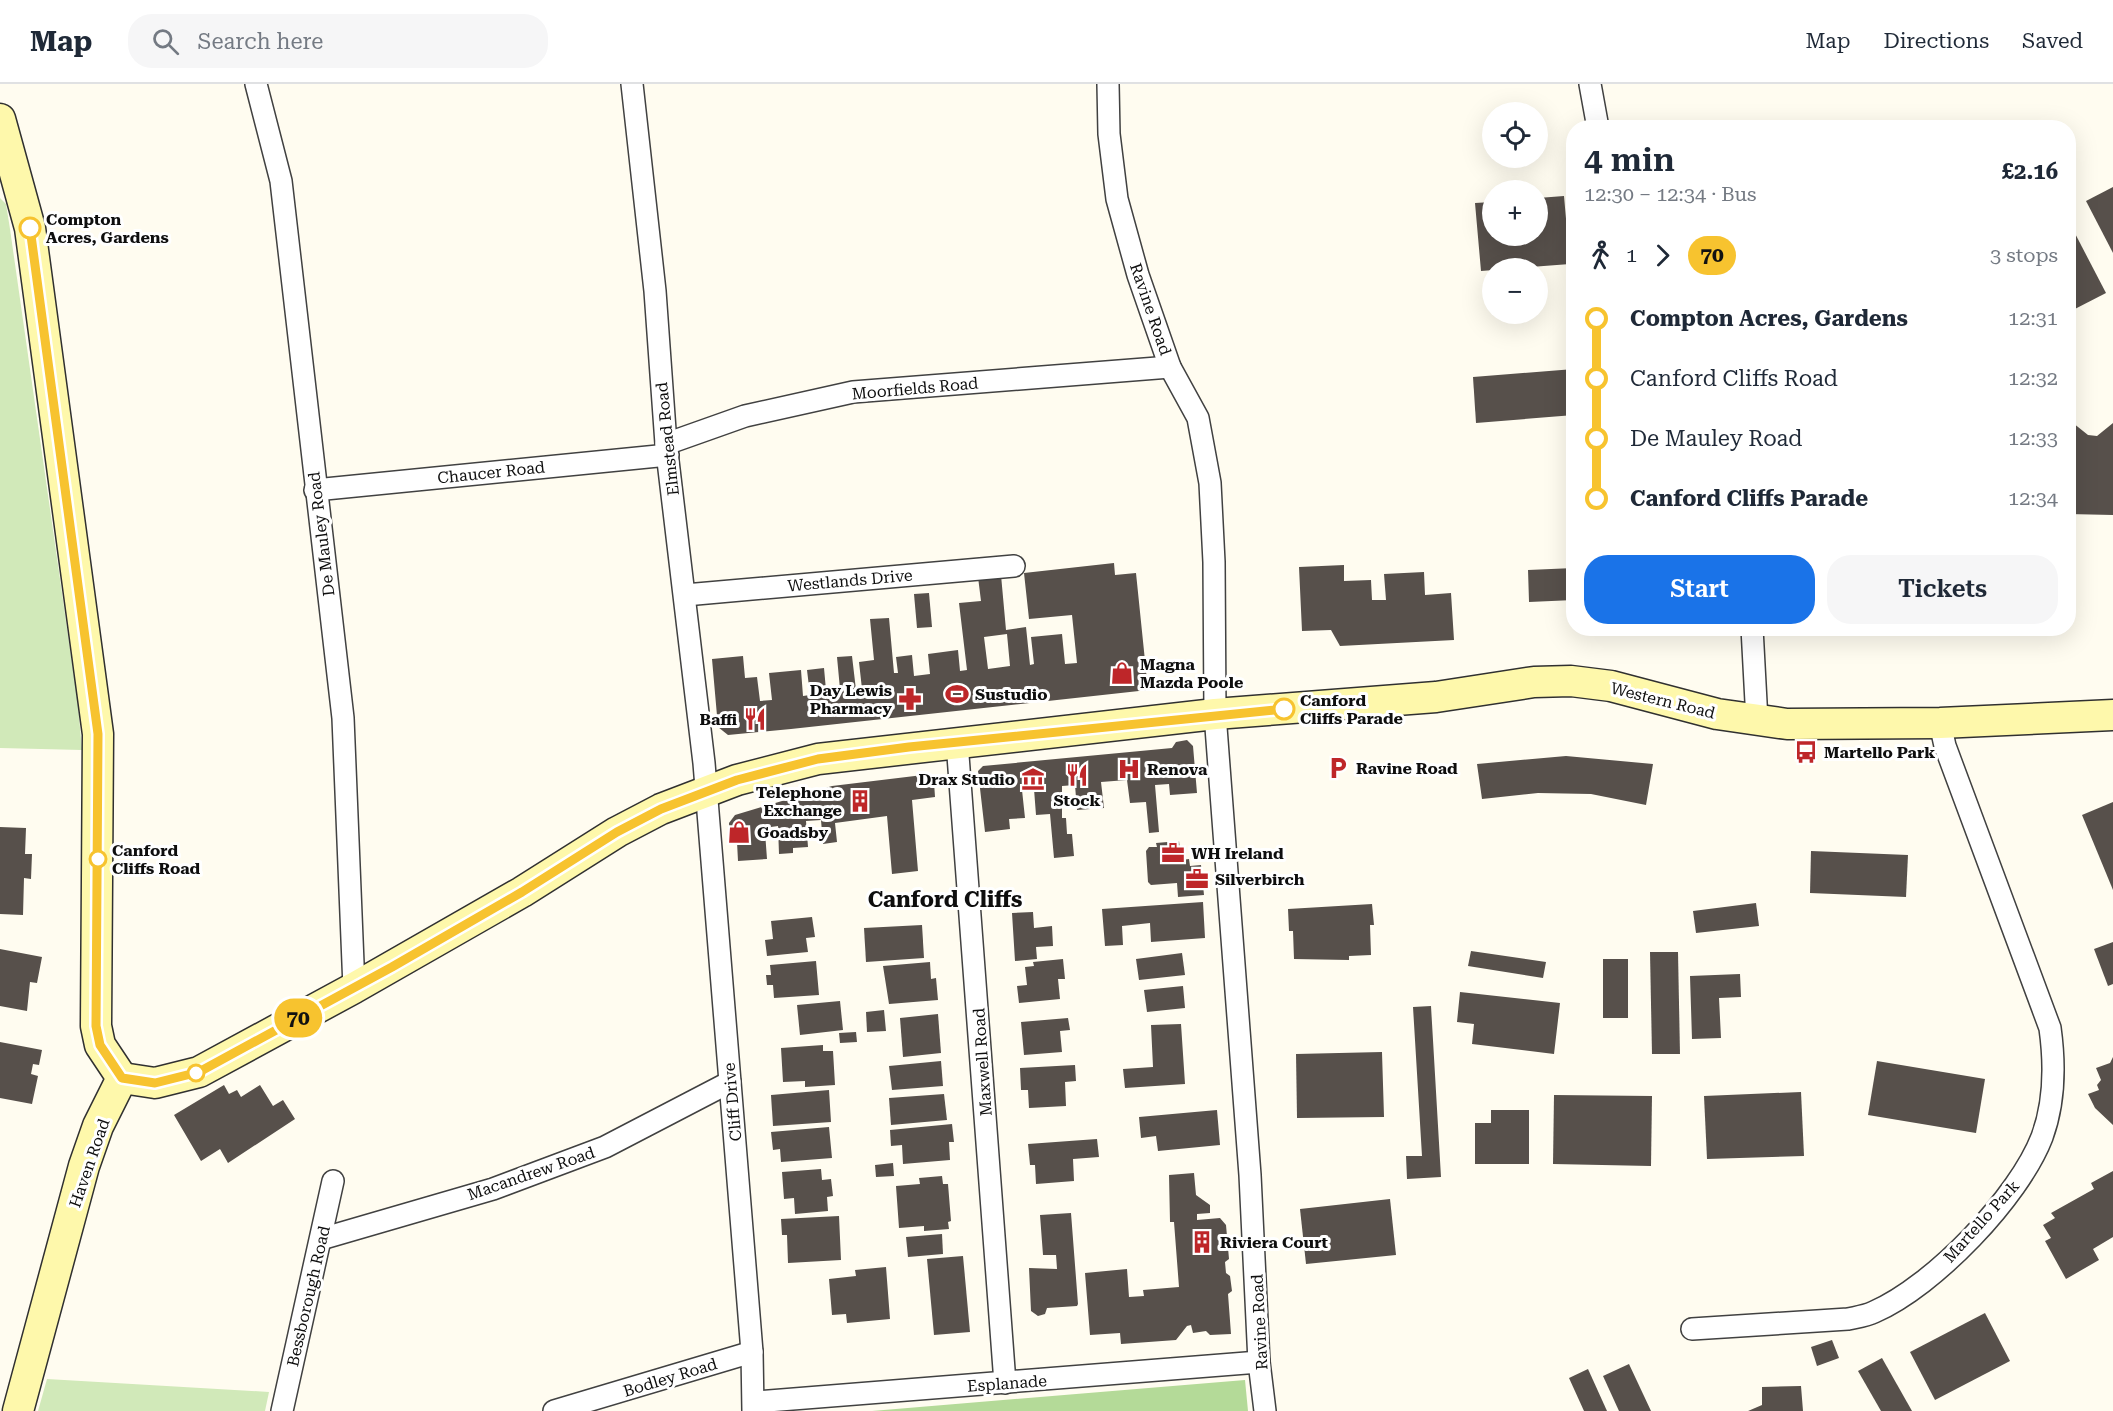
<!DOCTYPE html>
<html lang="en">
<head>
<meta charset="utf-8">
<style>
	body { margin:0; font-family:"Roboto Serif",serif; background:#f6f6f7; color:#1f2937; height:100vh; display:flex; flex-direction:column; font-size:22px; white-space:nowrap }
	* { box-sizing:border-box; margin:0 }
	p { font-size:20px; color:#747a83 }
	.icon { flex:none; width:33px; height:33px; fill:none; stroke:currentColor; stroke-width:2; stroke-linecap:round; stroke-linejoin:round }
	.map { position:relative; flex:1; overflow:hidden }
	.sheet { position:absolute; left:1566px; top:36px; width:510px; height:516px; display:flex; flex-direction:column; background:#fff; border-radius:24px; box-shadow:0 6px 24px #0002 }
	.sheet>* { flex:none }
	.badge { padding:0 12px; border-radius:20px; font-size:21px; line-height:39px }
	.fabs { position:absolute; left:1482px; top:18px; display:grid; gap:12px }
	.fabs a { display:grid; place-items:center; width:66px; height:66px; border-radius:50%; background:#fff; box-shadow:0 6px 24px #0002; font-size:30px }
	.map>.badge { position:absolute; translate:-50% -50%; box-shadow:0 0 0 3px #fff }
	.legs { display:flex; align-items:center; gap:9px; height:66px; padding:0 18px; font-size:20px }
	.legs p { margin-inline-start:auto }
	.headline { display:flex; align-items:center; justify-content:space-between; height:102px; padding:0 18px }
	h1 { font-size:33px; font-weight:600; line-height:45px }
	.primary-button { display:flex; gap:12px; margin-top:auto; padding:12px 18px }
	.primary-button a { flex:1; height:69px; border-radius:24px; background:#1a73e8; color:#fff; font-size:24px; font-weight:600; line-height:69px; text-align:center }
	.primary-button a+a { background:#f6f6f7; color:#1f2937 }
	ul { padding:0 18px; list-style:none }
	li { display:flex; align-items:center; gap:21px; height:60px; font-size:22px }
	li i { display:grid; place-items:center; width:9px; height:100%; margin:0 8px; background:currentColor }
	li i::after { content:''; width:15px; height:15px; margin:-8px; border:4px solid; border-radius:50%; background:#fff }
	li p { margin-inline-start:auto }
	li:first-child i { background:linear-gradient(#0000 50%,currentColor 0) }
	li:last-child i { background:linear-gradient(currentColor 50%,#0000 0) }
	header { display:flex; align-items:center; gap:36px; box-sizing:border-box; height:84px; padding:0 30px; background:#fff; border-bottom:2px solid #e0e1e3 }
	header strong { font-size:28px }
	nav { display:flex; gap:33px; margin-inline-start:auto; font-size:21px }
	.search { width:420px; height:54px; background:#f6f6f7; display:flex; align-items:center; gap:15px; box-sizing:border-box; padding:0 21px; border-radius:24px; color:#747a83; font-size:22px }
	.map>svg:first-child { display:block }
	.green { fill:#d1e9b9 }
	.forest { fill:#b4da98 }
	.building { fill:#57504b; fill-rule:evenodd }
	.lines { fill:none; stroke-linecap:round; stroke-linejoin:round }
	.street-casing { stroke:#414141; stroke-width:24 }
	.secondary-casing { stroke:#303030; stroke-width:33 }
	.street { stroke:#fff; stroke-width:21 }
	.secondary { stroke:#fef8ab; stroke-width:30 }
	.line-1-casing { stroke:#fff; stroke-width:14 }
	.line-1 { stroke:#f7c32f; stroke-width:9 }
	.stop-1-dot { fill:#fff; stroke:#f7c32f; stroke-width:3 }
	.labels { text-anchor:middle; stroke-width:6; stroke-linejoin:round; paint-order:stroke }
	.stop-label { font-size:16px; font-weight:bold; fill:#0e0e0e; stroke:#fff; text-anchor:start }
	.street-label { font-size:16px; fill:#0e0e0e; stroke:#fff }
	.poi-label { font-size:16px; font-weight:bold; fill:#0e0e0e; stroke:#fff; text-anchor:start }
	.district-label { font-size:22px; font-weight:bold; fill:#0e0e0e; stroke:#fff }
</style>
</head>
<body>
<header>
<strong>Map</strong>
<div class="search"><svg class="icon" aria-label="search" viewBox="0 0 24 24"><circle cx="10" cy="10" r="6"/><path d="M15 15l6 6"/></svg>Search here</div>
<nav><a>Map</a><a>Directions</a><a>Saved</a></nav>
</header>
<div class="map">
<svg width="2113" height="1327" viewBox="0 0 2113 1327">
	<rect width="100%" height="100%" fill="#fffcf0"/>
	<g class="green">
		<polygon points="0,114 6,120 10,145 78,621 82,666 0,664"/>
		<polygon points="47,1295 269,1308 265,1327 38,1327"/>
	</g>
	<polygon class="forest" points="1245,1296 1248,1327 872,1327"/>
	<g class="building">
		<polygon points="2113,103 2113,169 2086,117"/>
		<polygon points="1564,112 1570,180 1481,187 1475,119 1492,118 1492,152 1538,152 1538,114"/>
		<polygon points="2068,136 2106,209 2069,228 2068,227"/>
		<polygon points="1574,285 1574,331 1476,339 1473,293"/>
		<polygon points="2068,335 2088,351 2097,352 2113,339 2113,431 2068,430"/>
		<path d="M1114 479 1115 491 1136 489 1148 606 791 645 728 651 718 643 712 575 743 572 745 594 757 593 760 617 772 616 769 589 801 586 803 612 810 611 807 586 824 584 826 606 840 605 837 573 852 572 856 606 862 605 859 578 874 576 870 535 889 534 894 589H898L896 573 912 571 914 592 930 590 928 570 958 566 960 587 967 586 959 519 981 517 978 493 1001 491 1006 546 1026 543 1030 581 1034 580 1031 553 1062 550 1065 580 1077 579 1072 531 1029 535 1024 489ZM1007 550 1010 582 988 585 984 553Z"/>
		<polygon points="1344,481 1344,497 1371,496 1372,516 1386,516 1384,490 1424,488 1425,511 1451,509 1454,556 1340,562 1331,546 1302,547 1299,483"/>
		<polygon points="1574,484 1574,516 1529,518 1528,486"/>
		<polygon points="929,509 932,543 917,544 914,510"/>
		<polygon points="1187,656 1193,662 1197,709 1170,711 1169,700 1155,701 1159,748 1149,749 1146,718 1130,719 1127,696 1101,698 1104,724 1077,726 1075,701 1062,702 1062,734 1066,734 1067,750 1072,750 1074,772 1054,774 1050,730 1036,731 1034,705 1022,706 1025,734 1009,735 1010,745 985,748 978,687 983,682 1172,664 1176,658"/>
		<polygon points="1566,672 1653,680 1646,721 1591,710 1538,709 1482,715 1477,680"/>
		<polygon points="923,691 934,698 935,713 912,716 918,787 892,790 887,732 835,739 837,758 823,760 821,736 806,737 808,763 793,764 793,769 779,770 778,742 771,743 771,748 765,748 767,775 738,777 737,758 730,758 729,739 735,731 832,702"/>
		<polygon points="2113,718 2113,806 2082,731"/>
		<polygon points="0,743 26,744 25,770 32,770 31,795 24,794 23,831 0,830"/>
		<polygon points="1179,757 1181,776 1189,775 1190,782 1201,781 1204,811 1178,813 1177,799 1151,801 1148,798 1146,767 1149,763 1157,763 1156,759"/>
		<polygon points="1811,767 1908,771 1906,813 1810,809"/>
		<polygon points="1203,818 1205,854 1151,858 1150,839 1122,842 1123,861 1105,862 1102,825"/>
		<polygon points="1756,819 1759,842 1696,849 1693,827"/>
		<polygon points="1372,820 1374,841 1370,841 1371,871 1349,872 1349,876 1294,875 1293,847 1289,847 1288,825"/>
		<polygon points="1033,828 1034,844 1052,842 1053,862 1036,863 1037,875 1015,877 1012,829"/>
		<polygon points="812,833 815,853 806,854 808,868 767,872 765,856 773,855 771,837"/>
		<polygon points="922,841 924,874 866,878 864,844"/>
		<polygon points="2113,858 2113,900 2108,902 2094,865"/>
		<polygon points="0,865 42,873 37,899 30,898 27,927 0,922"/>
		<polygon points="1471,867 1546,878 1543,894 1468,882"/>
		<polygon points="1650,868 1678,868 1680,970 1652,970"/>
		<polygon points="1182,869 1185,891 1139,896 1136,875"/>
		<polygon points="1063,875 1065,895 1058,895 1060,915 1019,919 1017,902 1027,901 1025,883 1034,882 1033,878"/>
		<rect x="1603" y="875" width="25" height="59"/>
		<polygon points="816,877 819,911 774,914 773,901 767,901 766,891 771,891 770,881"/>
		<polygon points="930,878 931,895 936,894 938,916 889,920 883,882"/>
		<polygon points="1740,890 1741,913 1719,914 1721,954 1692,955 1690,892"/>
		<polygon points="1183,902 1185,924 1147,928 1144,906"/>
		<polygon points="1460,908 1560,919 1554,970 1472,960 1474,940 1457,938"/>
		<polygon points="840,917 843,946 800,951 797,921"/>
		<polygon points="1431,922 1441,1093 1407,1095 1406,1072 1422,1072 1413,923"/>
		<polygon points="884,926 886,947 867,948 866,928"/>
		<polygon points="938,930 941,969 903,973 900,934"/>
		<polygon points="1068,934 1070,946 1060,947 1062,968 1024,971 1021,938"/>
		<polygon points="1181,940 1185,1000 1125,1004 1123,985 1153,983 1151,941"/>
		<polygon points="856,948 857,958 840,959 839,949"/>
		<polygon points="0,958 42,966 39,981 33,980 31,990 38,992 32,1020 0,1014"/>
		<polygon points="823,961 823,967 833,967 835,1001 805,1003 805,997 783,998 781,964"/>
		<polygon points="1382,968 1384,1033 1297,1034 1296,970"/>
		<polygon points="2113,973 2113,1041 2095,1024 2088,1010 2099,1006 2097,1001 2101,996 2096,984 2110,979"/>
		<polygon points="941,977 943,1002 892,1006 889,982"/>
		<polygon points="1877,977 1985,995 1976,1049 1868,1031"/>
		<polygon points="1075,981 1076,997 1065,998 1066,1022 1029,1024 1028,1006 1021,1006 1020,984"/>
		<polygon points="224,1001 229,1010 237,1006 241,1013 260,1001 273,1022 283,1016 295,1035 228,1079 220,1065 201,1077 174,1031"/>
		<polygon points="829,1006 831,1038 773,1042 771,1011"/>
		<polygon points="1801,1008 1804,1072 1707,1075 1704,1012"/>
		<polygon points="944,1010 947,1036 891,1041 889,1014"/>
		<polygon points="1554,1011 1652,1012 1651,1082 1553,1080"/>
		<polygon points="1217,1026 1220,1061 1158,1067 1156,1052 1141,1054 1139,1033"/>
		<polygon points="1491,1026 1529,1026 1529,1080 1475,1080 1475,1039 1491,1039"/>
		<polygon points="952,1040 954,1058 949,1058 950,1076 903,1080 902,1061 891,1062 890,1046"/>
		<polygon points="829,1043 832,1074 781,1078 780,1065 773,1066 771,1048"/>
		<polygon points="1097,1055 1099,1073 1073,1075 1074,1097 1036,1100 1035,1081 1030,1081 1028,1060"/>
		<polygon points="893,1079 894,1092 876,1093 875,1081"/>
		<polygon points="821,1085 822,1096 831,1095 833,1112 827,1113 828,1127 795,1130 794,1114 784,1115 782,1088"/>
		<polygon points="2113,1087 2113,1153 2093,1165 2099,1176 2066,1195 2045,1157 2051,1154 2043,1141 2055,1134 2051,1129 2094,1105 2091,1099"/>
		<polygon points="1194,1089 1196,1111 1210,1121 1210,1129 1197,1130 1197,1136 1220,1134 1226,1141 1229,1175 1225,1178 1226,1189 1230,1192 1232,1207 1228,1210 1231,1250 1210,1251 1206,1247 1193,1249 1191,1241 1187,1242 1176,1256 1121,1260 1120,1249 1090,1251 1085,1189 1127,1185 1129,1213 1144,1212 1143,1206 1179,1203 1174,1138 1170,1138 1169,1091"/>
		<polygon points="942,1092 943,1100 948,1100 951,1137 948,1138 949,1145 924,1147 924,1142 899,1144 896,1102 920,1100 919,1094"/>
		<polygon points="1390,1115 1396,1171 1306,1180 1300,1125"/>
		<polygon points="1071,1129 1078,1220 1077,1222 1047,1224 1045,1230 1038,1232 1031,1227 1029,1184 1057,1185 1056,1171 1043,1171 1040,1131"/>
		<polygon points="839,1132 841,1176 788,1179 787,1151 782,1151 781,1135"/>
		<polygon points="942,1150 943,1170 908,1173 906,1153"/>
		<polygon points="963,1172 970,1248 934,1251 927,1175"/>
		<polygon points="886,1183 890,1235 847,1239 846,1230 832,1231 829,1195 856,1192 855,1186"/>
		<polygon points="1985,1229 2010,1277 1935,1316 1910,1268"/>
		<polygon points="1832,1256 1839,1274 1817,1282 1811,1263"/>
		<polygon points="1882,1274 1912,1327 1881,1327 1858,1287"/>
		<polygon points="1629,1280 1651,1327 1619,1327 1603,1292"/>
		<polygon points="1588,1285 1607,1327 1584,1327 1569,1294"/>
		<polygon points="1801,1302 1803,1327 1748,1327 1762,1321 1762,1303"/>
	</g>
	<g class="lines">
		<g class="street-casing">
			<g id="street">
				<polyline points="256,0 281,97 343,634 354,904"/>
				<polyline points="632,0 655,207 666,360 704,679 752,1268 753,1327"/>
				<polyline points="1108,0 1109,50 1117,115 1138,191 1170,283 1198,334 1210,399 1214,478 1215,630 1250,1091 1259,1278 1265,1327"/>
				<polyline points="1590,0 1598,44"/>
				<polyline points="666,360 745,332 853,308 1170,283"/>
				<polyline points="315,406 668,371"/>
				<polyline points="685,511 1014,482"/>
				<polyline points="1752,544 1757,637"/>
				<polyline points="957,658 1005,1299"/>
				<polyline points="321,1155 493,1105 605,1063 730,998"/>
				<path d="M1692 1245 1848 1235C1857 1233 1866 1232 1874 1228 1934 1202 2019 1113 2042 1053 2055 1018 2055 980 2050 944L1945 662 1940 639"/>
				<polyline points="755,1318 1259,1278"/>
				<polyline points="282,1327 333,1097"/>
				<polyline points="554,1327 752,1268"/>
			</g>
		</g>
		<g class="secondary-casing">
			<g id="secondary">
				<polyline points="0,35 30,144 98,650 96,942 100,961 122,994"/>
				<polyline points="122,994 155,999 199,988 354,904 522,808 617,748 661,725 737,696 818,675 1215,630 1436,613 1534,598 1571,597 1611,602 1717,630 1787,640 1940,639 2113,631"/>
				<polyline points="18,1327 84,1082 98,1042 122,994"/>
			</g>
		</g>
		<use href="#street" class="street"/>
		<use href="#secondary" class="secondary"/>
	</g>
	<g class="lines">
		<g class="line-1-casing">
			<polyline id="line-1" points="30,144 98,650 96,942 100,961 122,994 155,999 199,988 392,883 522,808 617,748 661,725 737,696 818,675 909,663 1284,625"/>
		</g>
		<use href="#line-1" class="line-1"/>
	</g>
	<defs>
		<g id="shop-bare" transform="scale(1.8)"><path d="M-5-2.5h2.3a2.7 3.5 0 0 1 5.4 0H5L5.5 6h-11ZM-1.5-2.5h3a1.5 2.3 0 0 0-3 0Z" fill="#be2629" stroke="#fff" stroke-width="2.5" paint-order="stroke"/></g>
		<g id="stadium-bare" transform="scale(1.8)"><path d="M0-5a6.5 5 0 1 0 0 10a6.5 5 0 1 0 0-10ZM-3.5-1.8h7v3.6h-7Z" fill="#be2629" stroke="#fff" stroke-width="2.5" paint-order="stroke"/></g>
		<g id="pharmacy-bare" transform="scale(1.8)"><path d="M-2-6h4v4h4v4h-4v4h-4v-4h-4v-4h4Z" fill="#be2629" stroke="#fff" stroke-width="2.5" paint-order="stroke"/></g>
		<g id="restaurant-bare" transform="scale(1.8)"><path d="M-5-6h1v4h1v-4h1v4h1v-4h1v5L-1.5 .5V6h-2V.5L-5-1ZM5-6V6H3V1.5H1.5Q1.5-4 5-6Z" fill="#be2629" stroke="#fff" stroke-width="2.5" paint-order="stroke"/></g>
		<g id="bus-bare" transform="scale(1.8)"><path d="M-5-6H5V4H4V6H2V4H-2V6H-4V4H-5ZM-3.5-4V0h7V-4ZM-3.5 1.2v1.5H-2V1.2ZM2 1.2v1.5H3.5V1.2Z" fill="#be2629" stroke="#fff" stroke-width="2.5" paint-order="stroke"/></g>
		<g id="parking-bare" transform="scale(1.8)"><path d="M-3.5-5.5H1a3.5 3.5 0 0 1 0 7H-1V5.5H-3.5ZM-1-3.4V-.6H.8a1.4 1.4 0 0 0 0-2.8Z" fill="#be2629" stroke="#fff" stroke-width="2.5" paint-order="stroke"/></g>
		<g id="hospital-bare" transform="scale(1.8)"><path d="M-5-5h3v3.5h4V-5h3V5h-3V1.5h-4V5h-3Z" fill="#be2629" stroke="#fff" stroke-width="2.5" paint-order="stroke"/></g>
		<g id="museum-bare" transform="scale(1.8)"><path d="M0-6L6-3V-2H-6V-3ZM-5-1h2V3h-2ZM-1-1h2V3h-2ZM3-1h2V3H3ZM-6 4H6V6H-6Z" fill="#be2629" stroke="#fff" stroke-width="2.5" paint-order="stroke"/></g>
		<g id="building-bare" transform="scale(1.8)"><path d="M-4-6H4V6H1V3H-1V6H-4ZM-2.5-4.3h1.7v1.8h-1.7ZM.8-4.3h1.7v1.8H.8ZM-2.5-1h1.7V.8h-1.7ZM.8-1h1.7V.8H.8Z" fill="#be2629" stroke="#fff" stroke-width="2.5" paint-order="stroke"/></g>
		<g id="office-bare" transform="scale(1.8)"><path d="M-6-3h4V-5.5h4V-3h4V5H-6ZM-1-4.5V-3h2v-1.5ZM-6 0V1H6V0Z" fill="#be2629" stroke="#fff" stroke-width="2.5" paint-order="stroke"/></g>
	</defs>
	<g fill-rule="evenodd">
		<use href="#shop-bare" x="1122" y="589"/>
		<use href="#stadium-bare" x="957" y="610"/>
		<use href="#pharmacy-bare" x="910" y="615"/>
		<use href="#restaurant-bare" x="755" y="635"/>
		<use href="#bus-bare" x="1806" y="668"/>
		<use href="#parking-bare" x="1338" y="684"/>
		<use href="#hospital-bare" x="1129" y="685"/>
		<use href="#restaurant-bare" x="1077" y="691"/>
		<use href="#museum-bare" x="1033" y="695"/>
		<use href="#building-bare" x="860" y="717"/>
		<use href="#shop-bare" x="739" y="748"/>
		<use href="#office-bare" x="1173" y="769"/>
		<use href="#office-bare" x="1197" y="795"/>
		<use href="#building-bare" x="1202" y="1158"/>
	</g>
	<g class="stop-1-dot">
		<circle cx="30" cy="144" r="10"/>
		<circle cx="1284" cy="625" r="10"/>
		<circle cx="98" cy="775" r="8"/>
		<circle cx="196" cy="989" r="8"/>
	</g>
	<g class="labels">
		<g class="stop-label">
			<text x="46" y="141">Compton<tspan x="46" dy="18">Acres, Gardens</tspan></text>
			<text x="1300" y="622">Canford<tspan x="1300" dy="18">Cliffs Parade</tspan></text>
			<text x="112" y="772">Canford<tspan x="112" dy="18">Cliffs Road</tspan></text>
		</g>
		<g class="street-label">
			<text transform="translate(1151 225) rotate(71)" y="6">Ravine Road</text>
			<text transform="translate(915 304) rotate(-5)" y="6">Moorfields Road</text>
			<text transform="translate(667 355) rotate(-96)" y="6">Elmstead Road</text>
			<text transform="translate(491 388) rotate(-6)" y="6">Chaucer Road</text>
			<text transform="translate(321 450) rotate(-97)" y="6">De Mauley Road</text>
			<text transform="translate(850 496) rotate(-5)" y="6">Westlands Drive</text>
			<text transform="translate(1663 616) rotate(14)" y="6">Western Road</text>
			<text transform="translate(982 978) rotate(-94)" y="6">Maxwell Road</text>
			<text transform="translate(732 1018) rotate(-95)" y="6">Cliff Drive</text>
			<text transform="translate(89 1079) rotate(-71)" y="6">Haven Road</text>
			<text transform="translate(531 1089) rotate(-19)" y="6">Macandrew Road</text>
			<text transform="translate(1981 1137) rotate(-48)" y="6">Martello Park</text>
			<text transform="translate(308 1212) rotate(-77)" y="6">Bessborough Road</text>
			<text transform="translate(1259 1238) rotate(-93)" y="6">Ravine Road</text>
			<text transform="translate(670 1293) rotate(-17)" y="6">Bodley Road</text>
			<text transform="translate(1007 1299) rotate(-4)" y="6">Esplanade</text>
		</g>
		<g class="poi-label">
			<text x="1140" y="586">Magna<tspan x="1140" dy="18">Mazda Poole</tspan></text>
			<text x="892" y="612" text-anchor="end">Day Lewis<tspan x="892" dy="18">Pharmacy</tspan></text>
			<text x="975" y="616">Sustudio</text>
			<text x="737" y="641" text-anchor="end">Baffi</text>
			<text x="1824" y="674">Martello Park</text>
			<text x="1356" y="690">Ravine Road</text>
			<text x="1147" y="691">Renova</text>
			<text x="1015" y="701" text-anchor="end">Drax Studio</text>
			<text x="842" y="714" text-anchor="end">Telephone<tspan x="842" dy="18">Exchange</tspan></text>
			<text x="1077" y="722" text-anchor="middle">Stock</text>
			<text x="757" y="754">Goadsby</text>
			<text x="1191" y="775">WH Ireland</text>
			<text x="1215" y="801">Silverbirch</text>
			<text x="1220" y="1164">Riviera Court</text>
		</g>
		<g class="district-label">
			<text x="945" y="823">Canford Cliffs</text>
		</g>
	</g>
</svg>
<div class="fabs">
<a><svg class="icon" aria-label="locate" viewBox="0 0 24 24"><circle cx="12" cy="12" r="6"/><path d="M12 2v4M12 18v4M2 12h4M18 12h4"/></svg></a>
<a>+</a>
<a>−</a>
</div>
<b class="badge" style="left:298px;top:934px;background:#f7c32f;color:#111">70</b>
<section class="sheet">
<div class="headline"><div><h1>4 min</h1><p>12:30 – 12:34 · Bus</p></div><b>£2.16</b></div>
<div class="legs"><svg class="icon" aria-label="walk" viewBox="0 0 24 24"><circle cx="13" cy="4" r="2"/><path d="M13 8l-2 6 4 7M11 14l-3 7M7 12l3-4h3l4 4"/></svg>1<svg class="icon" aria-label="forward" viewBox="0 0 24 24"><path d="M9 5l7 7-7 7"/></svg><b class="badge" style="background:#f7c32f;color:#111">70</b><p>3 stops</p></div>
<ul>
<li><i style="color:#f7c32f"></i><b>Compton Acres, Gardens</b><p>12:31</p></li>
<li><i style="color:#f7c32f"></i><span>Canford Cliffs Road</span><p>12:32</p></li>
<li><i style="color:#f7c32f"></i><span>De Mauley Road</span><p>12:33</p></li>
<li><i style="color:#f7c32f"></i><b>Canford Cliffs Parade</b><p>12:34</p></li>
</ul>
<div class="primary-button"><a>Start</a><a>Tickets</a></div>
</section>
</div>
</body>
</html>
